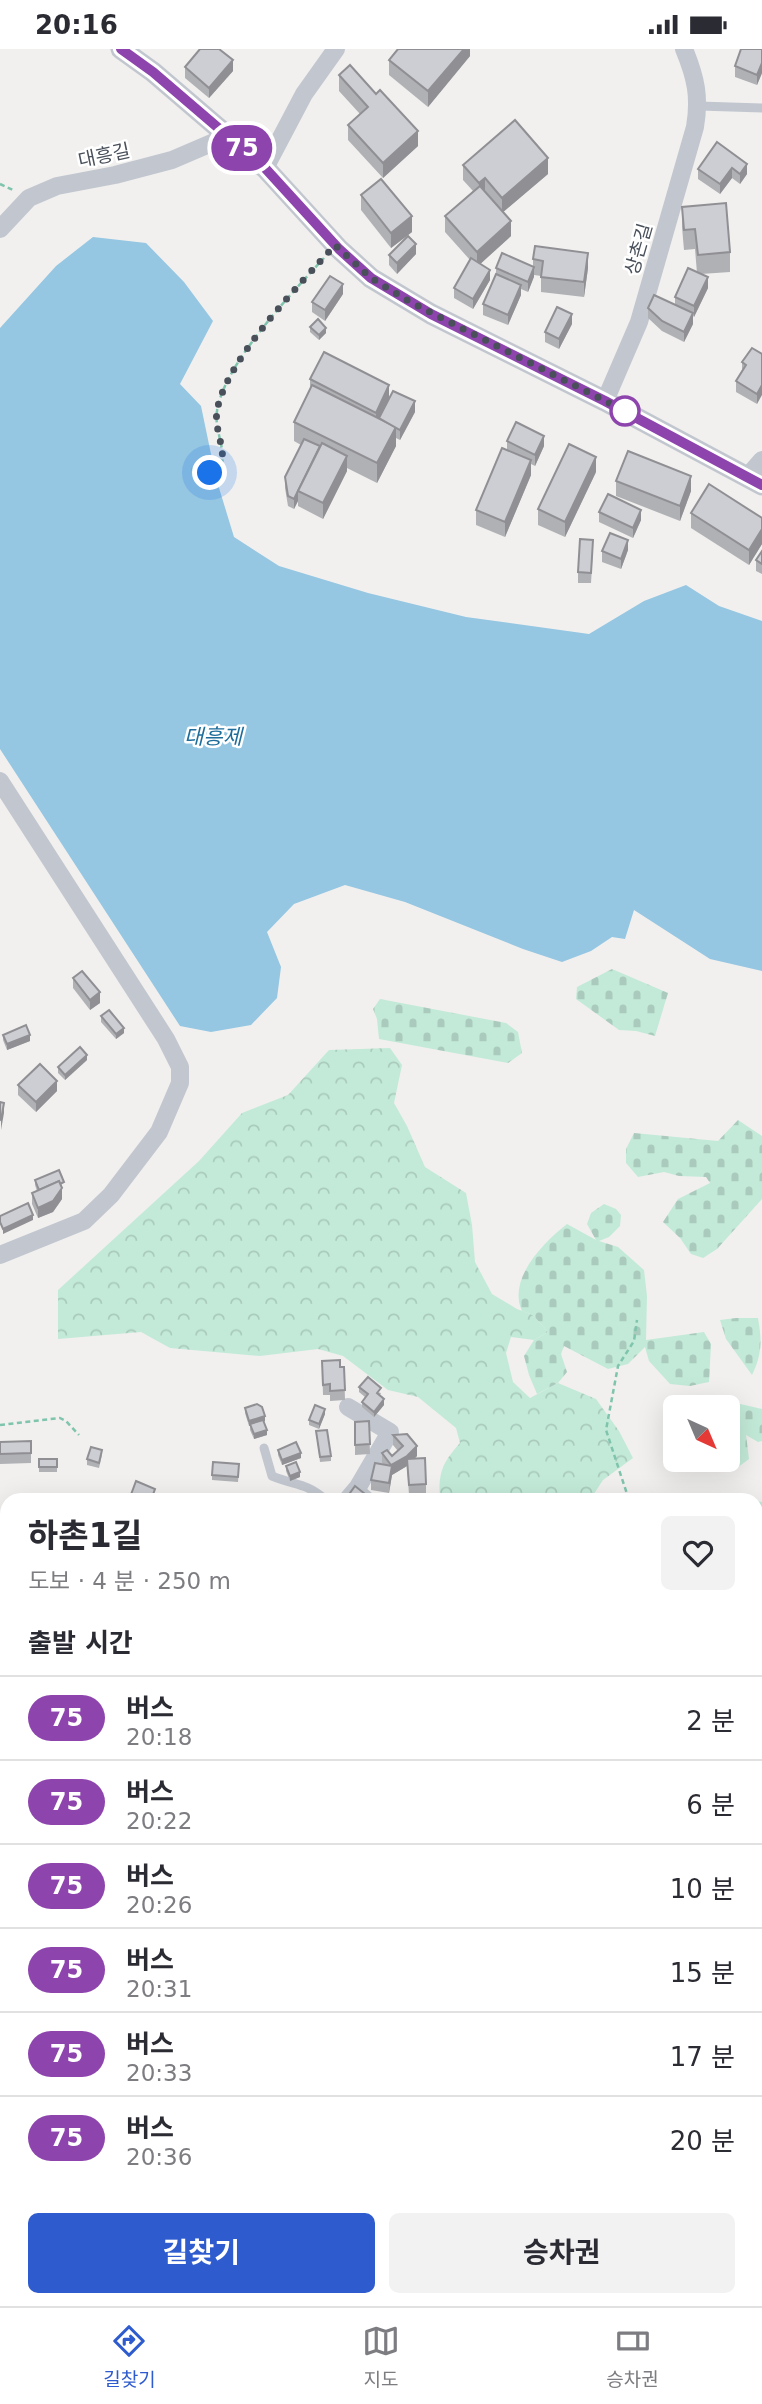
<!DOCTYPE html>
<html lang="ko">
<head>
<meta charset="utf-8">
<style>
	body { margin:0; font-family:"DejaVu Sans","Noto Sans KR",sans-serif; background:#f2f2f3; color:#2b2b33; height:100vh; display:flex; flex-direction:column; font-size:26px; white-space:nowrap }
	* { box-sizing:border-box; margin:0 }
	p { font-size:23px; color:#7c7c81 }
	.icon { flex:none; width:38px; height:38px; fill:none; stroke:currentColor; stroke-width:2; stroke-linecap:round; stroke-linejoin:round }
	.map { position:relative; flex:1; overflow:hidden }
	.panel { position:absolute; left:0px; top:1444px; width:763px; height:814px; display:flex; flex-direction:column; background:#fff; border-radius:21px 21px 0 0; box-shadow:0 7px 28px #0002 }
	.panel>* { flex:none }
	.badge { padding:0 14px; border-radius:23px; font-size:24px; line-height:46px }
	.needle { width:46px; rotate:136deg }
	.buttons { position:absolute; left:663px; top:1346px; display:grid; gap:14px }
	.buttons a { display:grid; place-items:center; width:77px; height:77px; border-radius:10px; background:#fff; box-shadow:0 7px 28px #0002; font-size:35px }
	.you { position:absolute; width:35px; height:35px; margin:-18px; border:5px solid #fff; border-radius:50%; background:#1a73e8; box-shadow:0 0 0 10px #1a73e833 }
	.map>.badge { position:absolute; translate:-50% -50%; box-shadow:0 0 0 4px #fff }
	h2 { padding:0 28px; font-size:26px; line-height:63px }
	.round { display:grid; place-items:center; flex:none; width:74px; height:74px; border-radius:10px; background:#f2f2f3 }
	.head { display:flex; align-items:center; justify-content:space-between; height:119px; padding:0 28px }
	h1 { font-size:33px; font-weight:700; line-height:52px }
	.cta { display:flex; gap:14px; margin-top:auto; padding:14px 28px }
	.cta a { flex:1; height:80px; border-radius:10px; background:#2e5bcd; color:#fff; font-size:28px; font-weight:700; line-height:80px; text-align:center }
	.cta a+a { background:#f2f2f3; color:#2b2b33 }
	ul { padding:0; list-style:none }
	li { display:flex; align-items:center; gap:21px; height:84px; padding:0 28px; border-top:2px solid #e1e1e2 }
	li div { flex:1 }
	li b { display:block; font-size:26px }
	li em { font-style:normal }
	li .badge { min-width:77px; font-weight:700; text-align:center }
	.status { display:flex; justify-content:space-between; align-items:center; height:49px; padding:0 35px; background:#fff; direction:ltr }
	.status svg { height:19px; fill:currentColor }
	.tabs { display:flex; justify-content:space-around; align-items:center; height:98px; border-top:2px solid #e1e1e2; background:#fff; font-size:19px; color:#7c7c81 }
	.tabs a { display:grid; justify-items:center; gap:4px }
	.tabs .selected { color:#2e5bcd }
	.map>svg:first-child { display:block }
	.forest { fill:url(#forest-crowns) }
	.cemetery { fill:url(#cemetery-stones) }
	.water { fill:#95c6e2 }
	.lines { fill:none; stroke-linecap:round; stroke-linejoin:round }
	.path { stroke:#7fc4ad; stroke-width:2.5; stroke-dasharray:5 3.5; stroke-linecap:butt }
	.service { stroke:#c2c7cf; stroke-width:9 }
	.minor { stroke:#c2c7cf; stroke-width:18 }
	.tertiary { stroke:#c2c7cf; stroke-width:21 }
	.primary { stroke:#b2bbcb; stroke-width:28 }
	.wall { fill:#b0b1b5 }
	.shaded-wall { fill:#909094 }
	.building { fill:#cdced3; stroke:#909094; stroke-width:2 }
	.line-casing { stroke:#fff; stroke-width:16 }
	.line { stroke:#8e44ad; stroke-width:10 }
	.walk { stroke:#49505a; stroke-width:7; stroke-dasharray:0 12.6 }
	.stop-dot { fill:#fff; stroke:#8e44ad; stroke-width:3.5 }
	.labels { text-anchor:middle; stroke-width:5; stroke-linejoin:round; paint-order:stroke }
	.street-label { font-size:19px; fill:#49505a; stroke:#fff }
	.water-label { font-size:21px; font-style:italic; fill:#1d6c9a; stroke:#fff }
</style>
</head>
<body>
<div class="status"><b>20:16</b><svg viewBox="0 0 49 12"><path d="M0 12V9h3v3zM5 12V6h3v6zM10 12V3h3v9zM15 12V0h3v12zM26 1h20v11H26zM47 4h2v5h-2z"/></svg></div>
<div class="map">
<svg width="762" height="2257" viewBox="0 0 762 2257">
	<defs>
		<pattern id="forest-crowns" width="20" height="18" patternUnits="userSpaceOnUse" patternTransform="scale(1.75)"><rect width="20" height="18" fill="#c3ead8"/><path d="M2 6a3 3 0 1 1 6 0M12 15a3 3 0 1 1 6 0" fill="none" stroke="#a9cabc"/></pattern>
		<pattern id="cemetery-stones" width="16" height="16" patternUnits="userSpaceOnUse" patternTransform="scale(1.75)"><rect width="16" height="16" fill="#c3ead8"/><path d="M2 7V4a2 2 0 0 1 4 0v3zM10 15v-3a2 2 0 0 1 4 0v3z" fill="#a9cabc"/></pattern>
	</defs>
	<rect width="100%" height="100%" fill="#f1f0ef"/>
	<g class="forest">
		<path d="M390 999 402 1016 394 1054 407 1077 425 1118 466 1144 472 1176 475 1213 492 1245 517 1260 533 1266 548 1283 534 1291 511 1288 506 1304 513 1333 530 1349 558 1334 596 1350 619 1382 633 1409 603 1431 590 1451H440C438 1424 442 1414 460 1394L456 1379 418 1348 388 1341 343 1307 318 1300 260 1307 170 1299 141 1283 58 1290V1241L199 1112 242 1064 288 1046 329 1001Z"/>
		<polygon points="0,2003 7,2006 7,2250 217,2251 215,2257 0,2257"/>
	</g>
	<g class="cemetery">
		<polygon points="612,920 668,944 655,987 636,982 619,981 576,950 577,938"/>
		<polygon points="380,950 506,974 518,983 522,1004 508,1014 379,990 377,970 373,960"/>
		<polygon points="738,1071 762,1087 762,1150 717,1200 703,1209 691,1205 680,1189 663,1173 678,1150 710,1134 706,1128 679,1127 664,1123 638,1128 626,1114 626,1100 634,1084 718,1092"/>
		<path d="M604 1155 616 1160 621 1166 620 1177 609 1188 599 1192 618 1198 644 1221 647 1247 646 1291 704 1283 711 1295 709 1333 690 1337 670 1335 649 1312 645 1298 628 1315 608 1320 564 1297 561 1305 567 1323 558 1334 537 1345 529 1326 524 1307 534 1291 548 1283 533 1266 522 1262C507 1230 544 1193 567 1175L596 1191 587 1175 591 1164Z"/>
		<path d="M736 1269H758C762 1292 762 1305 752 1326L726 1290 720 1271Z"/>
		<polygon points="710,1348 762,1360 762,1392 758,1393 746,1386 749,1410 737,1419 728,1410 728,1358 694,1358 693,1356"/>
		<polygon points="756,1452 762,1453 762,1520 756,1575"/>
		<polygon points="0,2045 7,2047 7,2116 0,2113"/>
	</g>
	<polygon class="water" points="93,188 146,194 184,233 213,272 180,335 201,357 216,429 234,488 279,517 368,544 466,568 589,585 644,552 686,536 719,557 762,572 762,922 710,910 634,861 625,890 612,888 591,902 562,913 523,900 405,853 345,836 294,855 267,883 281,918 277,949 251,976 211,983 180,977 0,700 0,279 56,217"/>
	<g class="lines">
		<g class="path">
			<polyline points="0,135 13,141"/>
			<path d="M191 420 210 424 222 415C225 397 214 379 217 362 224 315 291 245 324 209"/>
			<polyline points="0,1376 60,1369 66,1372 79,1386"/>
			<polyline points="629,1451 606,1381 618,1317 634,1292 637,1271"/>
			<polyline points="756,1628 762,1621"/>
			<polyline points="756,1735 762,1709"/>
			<polyline points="209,2257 213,2250"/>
		</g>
		<g class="service">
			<polyline points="699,57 762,59"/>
			<path d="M264 1399 272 1427C296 1437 305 1433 326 1451"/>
			<polyline points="358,1438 373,1451"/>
		</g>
		<g class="minor">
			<polyline points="265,119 304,45 336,0"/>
			<polyline points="0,180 29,149 57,137 115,126 172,111 228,87"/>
			<path d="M605 352 639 273 695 78C700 48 696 29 684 0"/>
			<polyline points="748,427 762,411"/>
			<polyline points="0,732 166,990 180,1018 180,1034 159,1083 111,1146 84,1172 0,1206"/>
			<polyline points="347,1451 358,1438 390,1383 348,1358"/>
			<polyline points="0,1546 7,1548"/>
			<polyline points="756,1682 762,1685"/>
			<polyline points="0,1700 7,1696"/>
		</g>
		<polyline class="tertiary" points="121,0 153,23 265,119 339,200 371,229 431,265 605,352 762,436"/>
		<g class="primary">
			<polyline points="756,1860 762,1833"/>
			<polyline points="756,1969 762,1944"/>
			<polyline points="661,2257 663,2250"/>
			<polyline points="688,2257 690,2250"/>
		</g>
	</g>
	<g class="wall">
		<polygon points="470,0 470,7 428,58 389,26 389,11"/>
		<polygon points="762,0 762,24 757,36 735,28 735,17"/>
		<polygon points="185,18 233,22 209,49 185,29"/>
		<polygon points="339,26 418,97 383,129 348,91 348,76 360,65 339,42"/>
		<polygon points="717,93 747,125 740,135 732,129 720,145 698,130 698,120"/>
		<polygon points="463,116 548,125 503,163 511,187 480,215 490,231 473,260 454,249 454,239 470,211 445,183 445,167 473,142 463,131"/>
		<polygon points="361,146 412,183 391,199 361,161"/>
		<polygon points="682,158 730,203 730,223 701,225 708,239 694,268 693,267 693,275 684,293 662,282 648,269 648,259 675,256 675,248 697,224 695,200 684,201 682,178"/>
		<polygon points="416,205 397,225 389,216 389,206"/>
		<polygon points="533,210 588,219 584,248 541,243 541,227 534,226 528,243 521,240 521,246 508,276 483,266 483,255 496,227 496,219 533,217"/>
		<polygon points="343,245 325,272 312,263 312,253"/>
		<polygon points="572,275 559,300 545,293 545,283"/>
		<polygon points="310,278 326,284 319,291 310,283"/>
		<polygon points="762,305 757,355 736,343 736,332 742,321 742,313"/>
		<polygon points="310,330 389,349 415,363 400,391 396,389 396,397 377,434 347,419 347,422 323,470 298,457 298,452 294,460 288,457 285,439 285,428 301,396 294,392 294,373 310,340"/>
		<polygon points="507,392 544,397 535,417 531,415 531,426 505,488 476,476 476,461 507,401"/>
		<polygon points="596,423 565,488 538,476 538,460"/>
		<polygon points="616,432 691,442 680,472 616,447"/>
		<polygon points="599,463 641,471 633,489 599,473"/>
		<polygon points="691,464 762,469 762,495 749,516 691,479"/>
		<polygon points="593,501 591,534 578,534 578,523"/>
		<polygon points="628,501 621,520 602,513 602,502"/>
		<polygon points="762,502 762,525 756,522 756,511"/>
		<polygon points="73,929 100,954 90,961 73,939"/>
		<polygon points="101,967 124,984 116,990 101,973"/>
		<polygon points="3,986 30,992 7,1001 3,991"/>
		<polygon points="87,1011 65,1031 58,1024 58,1018"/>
		<polygon points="18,1036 57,1042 36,1063 18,1046"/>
		<polygon points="35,1131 64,1139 62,1139 62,1150 53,1163 38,1169 32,1155 32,1144 37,1142 35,1136"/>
		<polygon points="322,1312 340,1318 344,1318 345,1351 330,1352 330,1346 323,1346"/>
		<polygon points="359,1338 381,1344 380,1346 384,1356 374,1368 362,1358 362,1353 365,1348 359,1343"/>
		<polygon points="245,1359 265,1372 264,1373 267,1386 254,1390 250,1381 250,1377 249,1377 245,1364"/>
		<polygon points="325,1365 319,1380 309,1376 309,1371"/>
		<polygon points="369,1372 370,1405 355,1406 355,1373"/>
		<polygon points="316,1382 331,1407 331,1412 320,1413"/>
		<polygon points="393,1386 417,1407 414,1410 426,1435 426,1445 409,1446 407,1417 392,1426 389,1444 371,1441 371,1431 384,1416 382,1414 382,1404 392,1407 398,1402 393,1396"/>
		<polygon points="31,1392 31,1414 0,1415 0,1393"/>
		<polygon points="278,1401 301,1409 282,1416 278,1406"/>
		<polygon points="102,1406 99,1419 87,1416 87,1410"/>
		<rect x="39" y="1410" width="18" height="13"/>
		<polygon points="239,1415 238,1433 212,1431 212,1426"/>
		<polygon points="286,1417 300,1428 290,1432 286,1422"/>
		<polygon points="7,1558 4,1594 0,1577 0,1560"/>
		<polygon points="0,1746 3,1746 2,1777 0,1777"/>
		<polygon points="7,1790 5,1824 0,1819 0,1797"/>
		<polygon points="0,1909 7,1910 7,1935 0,1934"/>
	</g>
	<g class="shaded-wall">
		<polygon points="464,0 470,0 470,7 428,58 428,42"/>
		<polygon points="233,11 233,22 209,49 209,39"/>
		<polygon points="762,14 762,24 757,36 757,26"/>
		<polygon points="418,82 418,97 383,129 383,114"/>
		<polygon points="548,109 548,125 502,164 502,149"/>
		<polygon points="747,115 747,125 740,135 740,125"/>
		<polygon points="732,119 732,129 720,145 720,135"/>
		<polygon points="485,129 485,144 479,149 479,134"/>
		<polygon points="412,167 412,183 391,199 391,184"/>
		<polygon points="511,172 511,187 477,218 477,203"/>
		<polygon points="416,195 416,205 397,225 397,214"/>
		<polygon points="588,204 588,219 584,248 584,233"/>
		<polygon points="534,218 534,228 528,243 528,233"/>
		<polygon points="490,221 490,231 473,260 473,250"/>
		<polygon points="708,228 708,239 694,268 694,257"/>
		<polygon points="343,235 343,245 325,272 325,261"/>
		<polygon points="521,236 521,246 508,276 508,266"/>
		<polygon points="693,264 693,275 684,293 684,283"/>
		<polygon points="572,265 572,275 559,300 559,290"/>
		<polygon points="326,279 326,284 319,291 319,286"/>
		<polygon points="389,336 389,352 376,379 376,364"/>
		<polygon points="762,336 762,346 757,355 757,345"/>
		<polygon points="415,352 415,363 400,391 400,381"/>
		<polygon points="396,378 396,397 377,434 377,414"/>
		<polygon points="544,387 544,397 535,417 535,406"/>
		<polygon points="347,407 347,422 323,470 323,454"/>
		<polygon points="596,408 596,423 565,488 565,473"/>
		<polygon points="531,411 531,426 505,488 505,473"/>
		<polygon points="691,427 691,442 680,472 680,457"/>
		<polygon points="298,442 298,452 294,460 294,450"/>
		<polygon points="641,461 641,471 633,489 633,479"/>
		<polygon points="762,480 762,495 749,516 749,501"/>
		<polygon points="628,491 628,501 621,520 621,510"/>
		<polygon points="100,943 100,954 90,961 90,951"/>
		<polygon points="124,979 124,984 116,990 116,985"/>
		<polygon points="30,986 30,992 7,1001 7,995"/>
		<polygon points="87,1006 87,1011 65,1031 65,1026"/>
		<polygon points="57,1032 57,1042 36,1063 36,1053"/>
		<polygon points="4,1054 4,1064 1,1081 1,1071"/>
		<polygon points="62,1139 62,1150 53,1163 38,1169 38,1159"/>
		<polygon points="33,1166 33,1171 3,1185 3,1180"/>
		<polygon points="384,1350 384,1356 374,1368 374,1363"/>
		<polygon points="325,1360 325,1365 319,1380 319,1375"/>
		<polygon points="265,1367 265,1372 249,1377 249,1372"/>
		<polygon points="267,1381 267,1386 254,1390 254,1385"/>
		<polygon points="417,1397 417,1407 407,1417 392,1426 389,1444 391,1416"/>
		<polygon points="301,1404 301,1409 282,1416 282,1411"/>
		<polygon points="300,1423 300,1428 290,1432 290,1427"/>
		<polygon points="4,1583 7,1583 7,1593 4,1594"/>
		<polygon points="7,1721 7,1726 0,1730 0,1724"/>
		<polygon points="7,1811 7,1822 5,1824 5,1813"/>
	</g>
	<g class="building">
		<polygon points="200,0 219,0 233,11 209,39 185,18"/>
		<polygon points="398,0 464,0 428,42 389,11"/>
		<polygon points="741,0 762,0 762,14 757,26 735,17"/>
		<polygon points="350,16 376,45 380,41 418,82 383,114 348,76 368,58 339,26"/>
		<polygon points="515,71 548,109 502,149 485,129 479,134 463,116"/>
		<polygon points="717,93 747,115 740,125 732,119 720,135 698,120"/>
		<polygon points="381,130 412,167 391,184 361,146"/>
		<polygon points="480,137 511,172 477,203 445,167"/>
		<polygon points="726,154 730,203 698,206 695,180 684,181 682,158"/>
		<polygon points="408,187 416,195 397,214 389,206"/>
		<polygon points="535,197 588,204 584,233 541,228 543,212 533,210"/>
		<polygon points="502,204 534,218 528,233 496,219"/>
		<polygon points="471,209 490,221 473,250 454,239"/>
		<polygon points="688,219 708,228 694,257 675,248"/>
		<polygon points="496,225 521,236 508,266 483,255"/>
		<polygon points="330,227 343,235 325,261 312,253"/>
		<polygon points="654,246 693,264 684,283 662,272 648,259"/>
		<polygon points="557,258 572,265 559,290 545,283"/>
		<polygon points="318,270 326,279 319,286 310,278"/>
		<polygon points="752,299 762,305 762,336 757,345 736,332 746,316 742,313"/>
		<polygon points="324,303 389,336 376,364 310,330"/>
		<polygon points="312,336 396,378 377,414 294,373"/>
		<polygon points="393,342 415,352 400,381 379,369"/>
		<polygon points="516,373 544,387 535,406 507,392"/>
		<polygon points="304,390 320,397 294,450 288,447 285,428"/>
		<polygon points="322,394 347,407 323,454 298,442"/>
		<polygon points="569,395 596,408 565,473 538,460"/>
		<polygon points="502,399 531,411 505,473 476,461"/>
		<polygon points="628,402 691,427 680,457 616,432"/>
		<polygon points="709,435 762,469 762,480 749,501 691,464"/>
		<polygon points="608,445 641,461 633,479 599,463"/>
		<polygon points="610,484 628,491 621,510 602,502"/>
		<polygon points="580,490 593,491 591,524 578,523"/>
		<polygon points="762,502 762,515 756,511"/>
		<polygon points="82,922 100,943 90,951 73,929"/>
		<polygon points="109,961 124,979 116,985 101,967"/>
		<polygon points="26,976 30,986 7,995 3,986"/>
		<polygon points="80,998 87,1006 65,1026 58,1018"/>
		<polygon points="40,1015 57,1032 36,1053 18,1036"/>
		<polygon points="0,1053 4,1054 1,1071 0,1070"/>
		<polygon points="59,1121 64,1133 60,1135 59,1132 39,1141 35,1131"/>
		<polygon points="59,1132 62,1139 53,1152 38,1159 32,1144"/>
		<polygon points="28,1154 33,1166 3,1180 0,1173 0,1167"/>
		<polygon points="340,1311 340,1318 344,1318 345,1341 330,1342 330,1335 323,1336 322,1312"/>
		<polygon points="368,1328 381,1339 377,1344 384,1350 374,1363 362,1353 368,1345 359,1338"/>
		<polygon points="257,1355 262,1358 265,1367 249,1372 245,1359"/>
		<polygon points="315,1356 325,1360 319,1375 309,1371"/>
		<polygon points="263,1371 267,1381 254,1385 250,1375"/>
		<polygon points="369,1372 370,1395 355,1396 355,1373"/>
		<polygon points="327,1381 331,1407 320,1408 316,1382"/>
		<polygon points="407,1385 417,1397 407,1407 391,1416 382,1404 387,1401 392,1407 403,1397 393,1386"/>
		<polygon points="31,1392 31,1404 0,1405 0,1393"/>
		<polygon points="296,1393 301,1404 282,1411 278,1401"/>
		<polygon points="91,1398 102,1401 99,1414 87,1410"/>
		<polygon points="425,1409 426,1435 409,1436 407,1410"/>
		<rect x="39" y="1410" width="18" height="8"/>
		<polygon points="213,1413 239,1415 238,1428 212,1426"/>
		<polygon points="296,1413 300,1423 290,1427 286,1417"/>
		<polygon points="375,1414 392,1417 389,1434 371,1431"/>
		<polygon points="136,1432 155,1440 151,1451 129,1451"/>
		<polygon points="355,1437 370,1449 369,1451 345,1451"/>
		<polygon points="7,1558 7,1583 4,1583 0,1567 0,1560"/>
		<polygon points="0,1704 7,1719 7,1721 0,1724"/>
		<polygon points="0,1746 3,1746 2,1767 0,1766"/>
		<polygon points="7,1790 7,1811 5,1813 0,1808 0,1797"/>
		<polygon points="0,1909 7,1910 7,1925 0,1924"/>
	</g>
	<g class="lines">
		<g class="line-casing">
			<polyline id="line" points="121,0 153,23 265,119 339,200 371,229 431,265 605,352 762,436"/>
		</g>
		<use href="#line" class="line"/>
		<path class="walk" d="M210 424 222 415C225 398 214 379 217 362 225 312 300 235 335 196L371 229 412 254 629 364 625 362"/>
	</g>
	<circle class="stop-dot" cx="625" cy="362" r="14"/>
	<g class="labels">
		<g class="street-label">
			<text transform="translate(104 106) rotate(-12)" y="7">대흥길</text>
			<text transform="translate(638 200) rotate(-74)" y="7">상촌길</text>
		</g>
		<g class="water-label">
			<text x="213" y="695">대흥제</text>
		</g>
	</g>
</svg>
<div class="buttons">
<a><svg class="needle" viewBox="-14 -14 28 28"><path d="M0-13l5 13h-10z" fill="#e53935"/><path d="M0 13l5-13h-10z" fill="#7c7c81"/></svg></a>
</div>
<div class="you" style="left:210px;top:424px"></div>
<b class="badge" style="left:242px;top:99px;background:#8e44ad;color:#fff">75</b>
<section class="panel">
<div class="head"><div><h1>하촌1길</h1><p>도보 · 4 분 · 250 m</p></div><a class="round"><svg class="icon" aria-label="heart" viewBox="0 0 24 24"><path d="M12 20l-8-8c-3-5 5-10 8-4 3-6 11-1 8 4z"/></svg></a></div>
<h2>출발 시간</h2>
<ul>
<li><span class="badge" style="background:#8e44ad;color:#fff">75</span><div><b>버스</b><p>20:18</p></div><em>2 분</em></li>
<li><span class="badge" style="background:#8e44ad;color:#fff">75</span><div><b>버스</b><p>20:22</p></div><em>6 분</em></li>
<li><span class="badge" style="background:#8e44ad;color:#fff">75</span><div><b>버스</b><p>20:26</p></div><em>10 분</em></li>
<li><span class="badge" style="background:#8e44ad;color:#fff">75</span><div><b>버스</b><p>20:31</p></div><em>15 분</em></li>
<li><span class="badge" style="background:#8e44ad;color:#fff">75</span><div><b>버스</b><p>20:33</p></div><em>17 분</em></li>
<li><span class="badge" style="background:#8e44ad;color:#fff">75</span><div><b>버스</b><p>20:36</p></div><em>20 분</em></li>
</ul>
<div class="cta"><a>길찾기</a><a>승차권</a></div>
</section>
</div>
<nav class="tabs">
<a class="selected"><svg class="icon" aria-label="directions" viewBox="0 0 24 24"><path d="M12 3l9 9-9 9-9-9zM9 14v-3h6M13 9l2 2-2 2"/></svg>길찾기</a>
<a><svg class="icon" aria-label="map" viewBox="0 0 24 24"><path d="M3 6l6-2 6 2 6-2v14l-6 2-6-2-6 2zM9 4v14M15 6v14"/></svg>지도</a>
<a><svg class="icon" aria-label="tickets" viewBox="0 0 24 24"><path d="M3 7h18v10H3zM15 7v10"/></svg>승차권</a>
</nav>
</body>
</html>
